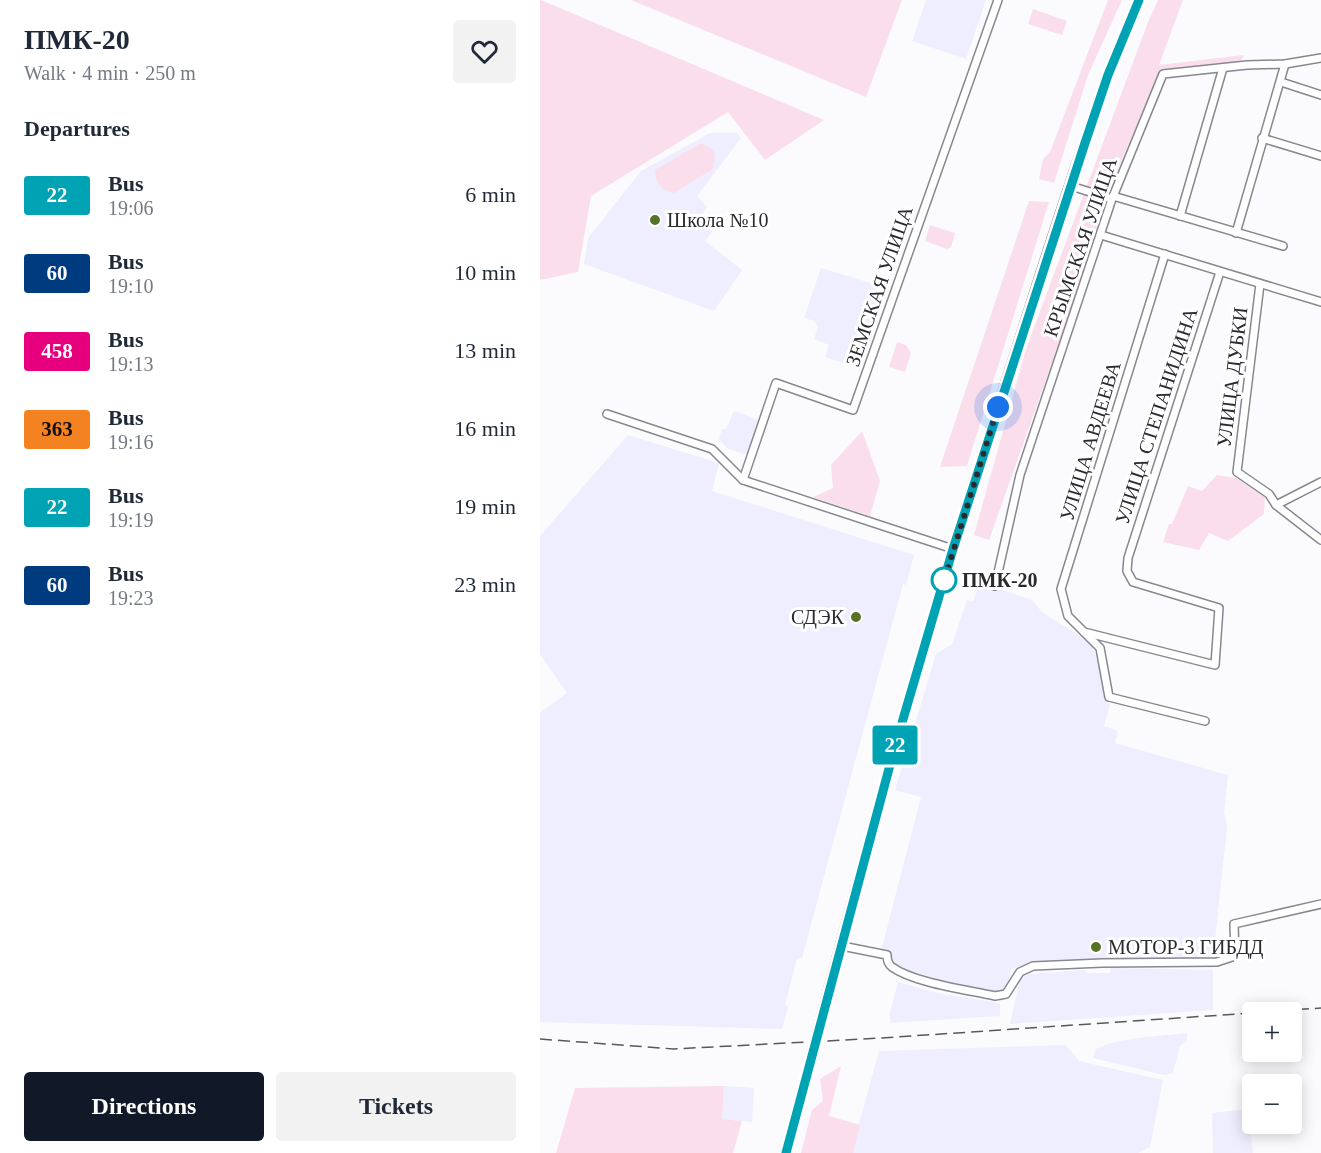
<!DOCTYPE html>
<html lang="en">
<head>
<meta charset="utf-8">
<style>
	body { margin:0; font-family:Georgia,serif; background:#f2f2f3; color:#1f2937; height:100vh; display:flex; flex-direction:column; font-size:22px; white-space:nowrap }
	* { box-sizing:border-box; margin:0 }
	p { font-size:20px; color:#747a83 }
	.icon { flex:none; width:33px; height:33px; fill:none; stroke:currentColor; stroke-width:2; stroke-linecap:round; stroke-linejoin:round }
	.map { position:relative; flex:1; overflow:hidden }
	.side { display:flex; flex-direction:column; background:#fff; width:540px }
	.side>* { flex:none }
	.badge { padding:0 12px; border-radius:4px; font-size:21px; line-height:39px }
	.buttons { position:absolute; left:702px; top:1002px; display:grid; gap:12px }
	.buttons a { display:grid; place-items:center; width:60px; height:60px; border-radius:6px; background:#fff; box-shadow:0 3px 15px #0003; font-size:30px }
	.you { position:absolute; width:30px; height:30px; margin:-15px; border:4px solid #fff; border-radius:50%; background:#1a73e8; box-shadow:0 0 0 9px #1a73e833 }
	.map>.badge { position:absolute; translate:-50% -50%; box-shadow:0 0 0 3px #fff }
	h2 { padding:0 24px; font-size:22px; line-height:54px }
	.round { display:grid; place-items:center; flex:none; width:63px; height:63px; border-radius:6px; background:#f2f2f3 }
	.headline { display:flex; align-items:center; justify-content:space-between; height:102px; padding:0 24px }
	h1 { font-size:28px; font-weight:700; line-height:45px }
	.button { display:flex; gap:12px; margin-top:auto; padding:12px 24px }
	.button a { flex:1; height:69px; border-radius:6px; background:#111827; color:#fff; font-size:24px; font-weight:700; line-height:69px; text-align:center }
	.button a+a { background:#f2f2f3; color:#1f2937 }
	ul { padding:0; list-style:none }
	li { display:flex; align-items:center; gap:18px; height:78px; padding:0 24px }
	li div { flex:1 }
	li b { display:block; font-size:22px }
	li em { font-style:normal }
	li .badge { min-width:66px; font-weight:700; text-align:center }
	main { display:flex; flex:1; min-height:0 }
	.map>svg:first-child { display:block }
	.built { fill:#eeeefe }
	.green { fill:#fbdeeb }
	.lines { fill:none; stroke-linecap:round; stroke-linejoin:round }
	.minor-casing { stroke:#878792; stroke-width:10 }
	.major-casing { stroke:#878792; stroke-width:11 }
	.minor { stroke:#fff; stroke-width:7 }
	.major { stroke:#fff; stroke-width:8 }
	.rail { stroke:#58585c; stroke-width:1.5; stroke-dasharray:12 6; stroke-linecap:butt }
	.line-casing { stroke:#fff; stroke-width:14 }
	.line { stroke:#00a3b4; stroke-width:9 }
	.walk { stroke:#2a2a2f; stroke-width:6; stroke-dasharray:0 10.8 }
	.poi-dot { fill:#577327; stroke:#fff; stroke-width:2 }
	.stop-dot { fill:#fff; stroke:#00a3b4; stroke-width:3 }
	.labels { text-anchor:middle; stroke-width:6; stroke-linejoin:round; paint-order:stroke }
	.poi-label { font-size:20px; fill:#2a2a2f; stroke:#fff; text-anchor:start }
	.street-label { font-size:20px; fill:#2a2a2f; stroke:#fff }
	.stop-label { font-size:20px; font-weight:bold; fill:#2a2a2f; stroke:#fff; text-anchor:start }
</style>
</head>
<body>
<main>
<section class="side">
<div class="headline"><div><h1>ПМК-20</h1><p>Walk · 4 min · 250 m</p></div><a class="round"><svg class="icon" aria-label="heart" viewBox="0 0 24 24"><path d="M12 20l-8-8c-3-5 5-10 8-4 3-6 11-1 8 4z"/></svg></a></div>
<h2>Departures</h2>
<ul>
<li><span class="badge" style="background:#00a3b4;color:#fff">22</span><div><b>Bus</b><p>19:06</p></div><em>6 min</em></li>
<li><span class="badge" style="background:#003b80;color:#fff">60</span><div><b>Bus</b><p>19:10</p></div><em>10 min</em></li>
<li><span class="badge" style="background:#e6007e;color:#fff">458</span><div><b>Bus</b><p>19:13</p></div><em>13 min</em></li>
<li><span class="badge" style="background:#f58220;color:#111">363</span><div><b>Bus</b><p>19:16</p></div><em>16 min</em></li>
<li><span class="badge" style="background:#00a3b4;color:#fff">22</span><div><b>Bus</b><p>19:19</p></div><em>19 min</em></li>
<li><span class="badge" style="background:#003b80;color:#fff">60</span><div><b>Bus</b><p>19:23</p></div><em>23 min</em></li>
</ul>
<div class="button"><a>Directions</a><a>Tickets</a></div>
</section>
<div class="map">
<svg width="781" height="1153" viewBox="0 0 781 1153">
	<rect width="100%" height="100%" fill="#fbfbfe"/>
	<g class="built">
		<polygon points="386,0 446,0 426,59 372,41"/>
		<polygon points="170,133 197,133 201,138 157,196 167,207 162,215 176,226 165,241 202,270 174,311 44,264 48,238 101,171"/>
		<polygon points="281,268 337,285 337,289 344,291 319,368 285,357 289,345 274,339 278,327 274,321 264,318"/>
		<polygon points="194,411 218,420 207,455 187,448 179,439 182,429 186,429"/>
		<polygon points="88,435 179,463 172,491 374,555 366,585 363,584 262,958 257,958 245,1005 248,1007 242,1029 0,1022 0,713 27,693 0,654 0,536"/>
		<polygon points="442,577 453,581 454,587 492,600 502,612 551,643 560,667 564,698 570,705 564,726 578,731 575,743 688,775 684,812 687,827 673,959 490,962 472,969 466,988 452,995 350,965 341,951 381,797 355,790 396,654 412,644 427,600 433,602"/>
		<polygon points="571,968 673,970 673,1010 470,1024 480,979 489,974 545,970 546,973 570,973"/>
		<polygon points="358,982 397,993 460,1003 460,1016 350,1023 350,1013"/>
		<polygon points="647,1033 647,1041 640,1046 633,1073 624,1075 553,1058 556,1049 570,1043 598,1038"/>
		<polygon points="526,1045 539,1061 623,1080 610,1147 598,1153 311,1153 339,1051"/>
		<polygon points="184,1086 214,1088 212,1122 182,1119"/>
		<polygon points="708,1109 713,1153 673,1153 672,1113"/>
	</g>
	<g class="green">
		<polygon points="0,0 1,0 284,120 225,160 188,112 51,196 38,272 0,280"/>
		<polygon points="91,0 362,0 326,97"/>
		<polygon points="568,0 582,0 548,75 514,183 499,179 503,159 510,152"/>
		<polygon points="618,0 643,0 619,65 704,55 699,64 618,74 569,191 557,187 547,218 560,228 449,540 434,535 486,349 608,22"/>
		<polygon points="493,9 527,21 522,35 488,24"/>
		<path d="M161 143 169 147 175 153 173 169 134 193C122 191 115 183 115 170Z"/>
		<polygon points="489,201 509,202 427,466 400,467"/>
		<polygon points="390,225 415,233 411,247 407,249 385,241"/>
		<polygon points="357,342 366,345 371,353 365,372 349,367"/>
		<polygon points="322,431 340,481 330,516 273,497 293,488 291,465"/>
		<polygon points="677,475 696,478 725,497 724,514 688,541 669,533 659,550 623,542 629,524 632,524 648,486 662,491"/>
		<polygon points="301,1066 289,1116 320,1125 313,1153 261,1153 272,1110 283,1101 280,1079"/>
		<polygon points="184,1086 182,1119 202,1121 193,1153 16,1153 35,1088"/>
	</g>
	<g class="lines">
		<g class="minor-casing">
			<g id="minor">
				<polyline points="741,82 781,95"/>
				<polyline points="722,138 781,156"/>
				<polyline points="531,186 572,199"/>
				<polyline points="573,196 743,246"/>
				<polyline points="640,216 683,68"/>
				<polyline points="696,233 745,64"/>
				<polyline points="561,235 781,302"/>
				<polyline points="625,254 521,589 528,616 560,648 569,697 665,721"/>
				<polyline points="720,284 697,472 729,494 736,505 781,540"/>
				<polyline points="67,414 172,449 203,480 413,549"/>
				<polyline points="203,480 236,383 313,410 458,0"/>
				<polyline points="736,505 781,482"/>
				<polyline points="455,586 480,475 572,199 623,74 707,65 745,64 781,58"/>
				<polyline points="544,632 675,665 679,608 593,582 587,571 588,558 680,272"/>
				<path d="M302 946 347 955C347 960 348 964 352 967 374 983 428 990 455 996L466 994 480 972 493 966 562 963 677 962 695 956 694 924 781 904"/>
			</g>
		</g>
		<g class="major-casing">
			<path id="major" d="M246 1153C312 892 385 634 467 378 508 252 547 120 599 0"/>
		</g>
		<use href="#minor" class="minor"/>
		<use href="#major" class="major"/>
		<g class="rail">
			<polyline points="721,1012 781,1008"/>
			<polyline points="0,1039 134,1049 342,1038 712,1013"/>
		</g>
	</g>
	<g class="lines">
		<g class="line-casing">
			<polyline id="line" points="246,1153 354,750 413,549 545,143 568,75 599,0"/>
		</g>
		<use href="#line" class="line"/>
		<polyline class="walk" points="404,580 403,584 458,407"/>
	</g>
	<g class="poi-dot">
		<circle cx="115" cy="220" r="6"/>
		<circle cx="316" cy="617" r="6"/>
		<circle cx="556" cy="947" r="6"/>
	</g>
	<circle class="stop-dot" cx="404" cy="580" r="12"/>
	<g class="labels">
		<g class="poi-label">
			<text x="127" y="227">Школа №10</text>
			<text x="304" y="624" text-anchor="end">СДЭК</text>
			<text x="568" y="954">МОТОР-3 ГИБДД</text>
		</g>
		<g class="street-label">
			<text transform="translate(540 247) rotate(-71)" y="7">КРЫМСКАЯ УЛИЦА</text>
			<text transform="translate(339 286) rotate(-71)" y="7">ЗЕМСКАЯ УЛИЦА</text>
			<text transform="translate(692 377) rotate(-83)" y="7">УЛИЦА ДУБКИ</text>
			<text transform="translate(616 416) rotate(-72)" y="7">УЛИЦА СТЕПАНИДИНА</text>
			<text transform="translate(550 441) rotate(-73)" y="7">УЛИЦА АВДЕЕВА</text>
		</g>
		<g class="stop-label">
			<text x="422" y="587">ПМК-20</text>
		</g>
	</g>
</svg>
<div class="buttons">
<a>+</a>
<a>−</a>
</div>
<div class="you" style="left:458px;top:407px"></div>
<b class="badge" style="left:355px;top:745px;background:#00a3b4;color:#fff">22</b>
</div>
</main>
</body>
</html>
